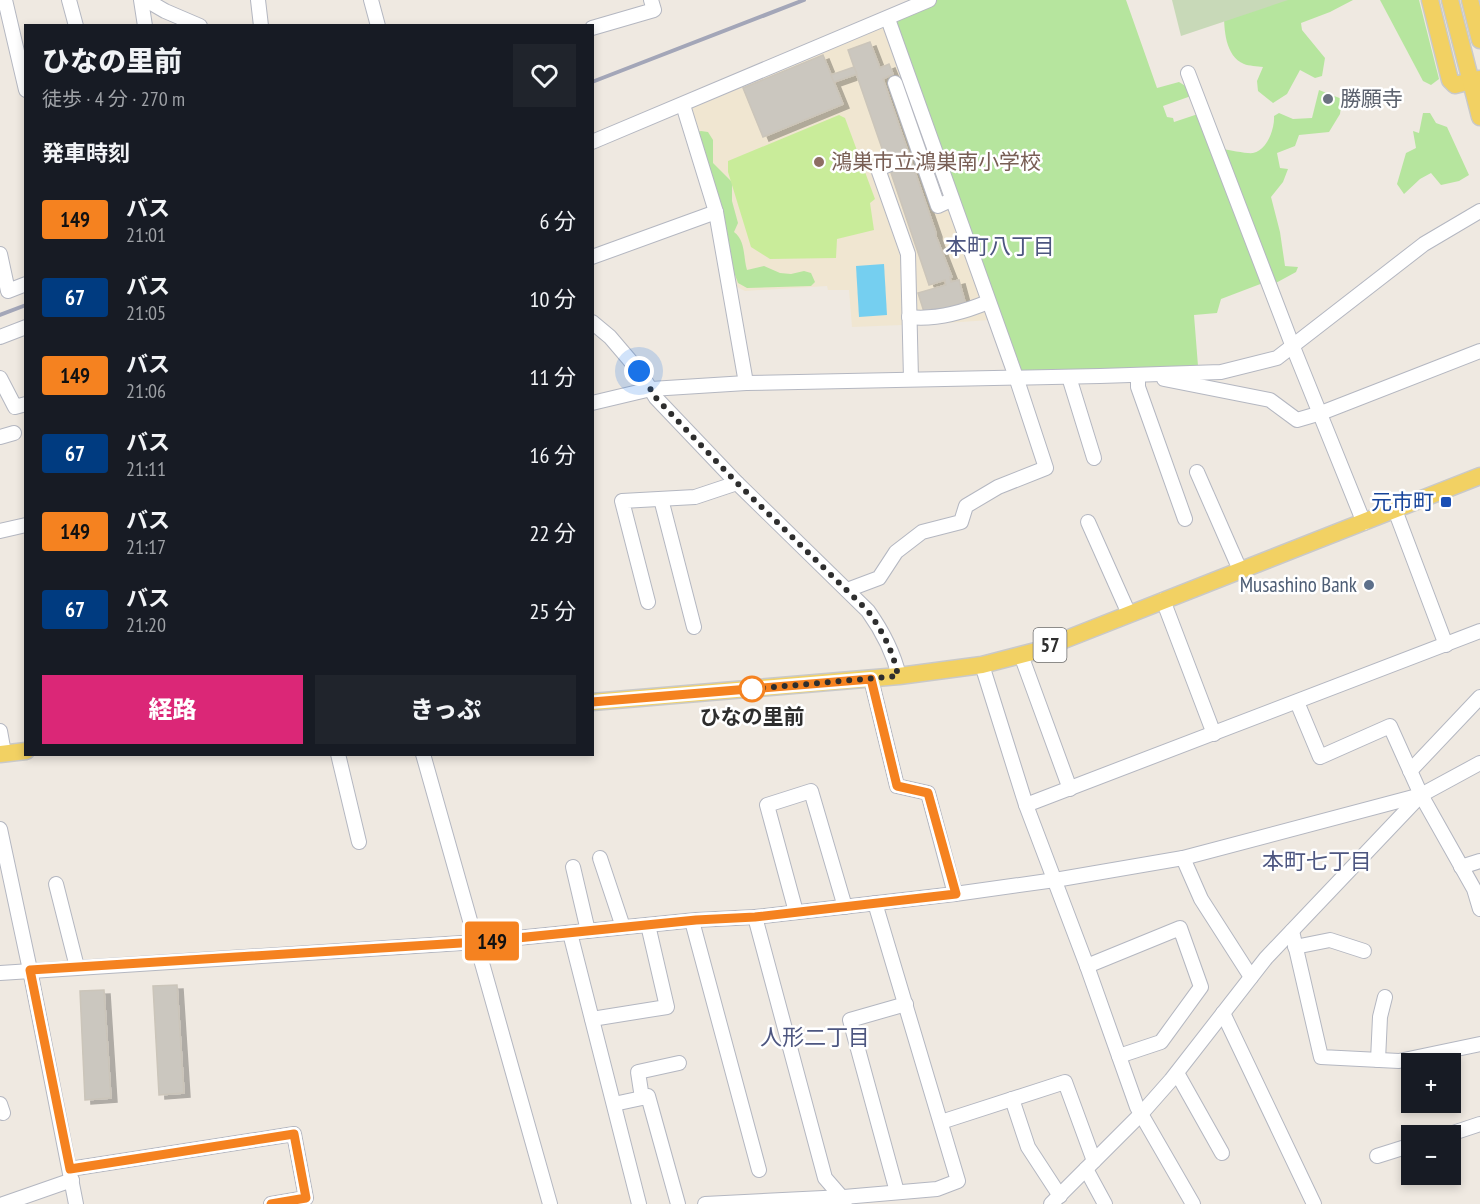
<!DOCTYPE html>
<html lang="ja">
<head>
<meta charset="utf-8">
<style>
	body { margin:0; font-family:"PT Sans Narrow","Noto Sans JP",sans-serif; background:#20242c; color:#f1f3f6; height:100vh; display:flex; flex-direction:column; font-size:22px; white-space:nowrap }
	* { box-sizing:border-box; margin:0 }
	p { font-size:20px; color:#9ea1a6 }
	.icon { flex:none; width:33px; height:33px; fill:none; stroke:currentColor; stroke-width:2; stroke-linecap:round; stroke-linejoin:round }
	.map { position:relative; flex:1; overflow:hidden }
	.details { position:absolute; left:24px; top:24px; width:570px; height:732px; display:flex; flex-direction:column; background:#171b24; border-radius:0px; box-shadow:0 3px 9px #0003 }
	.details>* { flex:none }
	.badge { padding:0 12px; border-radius:4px; font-size:21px; line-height:39px }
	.fabs { position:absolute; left:1401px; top:1053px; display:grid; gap:12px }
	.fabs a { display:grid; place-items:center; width:60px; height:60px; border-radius:0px; background:#171b24; box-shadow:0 3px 9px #0003; font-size:30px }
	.you { position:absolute; width:30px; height:30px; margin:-15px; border:4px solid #fff; border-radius:50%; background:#1a73e8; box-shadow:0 0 0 9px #1a73e833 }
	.map>.badge { position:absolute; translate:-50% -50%; box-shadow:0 0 0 3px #fff }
	h2 { padding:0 18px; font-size:22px; line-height:54px }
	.round { display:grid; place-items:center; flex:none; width:63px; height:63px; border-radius:0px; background:#20242c }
	.headline { display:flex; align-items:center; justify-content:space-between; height:102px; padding:0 18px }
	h1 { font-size:28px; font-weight:800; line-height:45px }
	.action { display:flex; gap:12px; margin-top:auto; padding:12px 18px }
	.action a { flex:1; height:69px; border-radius:0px; background:#db2777; color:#fff; font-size:24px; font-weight:800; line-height:69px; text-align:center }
	.action a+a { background:#20242c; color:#f1f3f6 }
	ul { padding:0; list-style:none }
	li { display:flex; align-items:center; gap:18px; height:78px; padding:0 18px }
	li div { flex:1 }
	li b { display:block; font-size:22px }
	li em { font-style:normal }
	li .badge { min-width:66px; font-weight:700; text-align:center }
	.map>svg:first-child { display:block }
	.education { fill:#f0e6d1 }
	.green { fill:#b6e59e }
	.cemetery { fill:#c8d9b8 }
	.pitch { fill:#c9ec9a }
	.water { fill:#75cff0 }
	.building { fill:#cbc7bf; stroke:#cbc5ba; stroke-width:1.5; filter:url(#shadow) }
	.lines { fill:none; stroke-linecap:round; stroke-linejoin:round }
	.minor-casing { stroke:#b4b7c1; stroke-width:16 }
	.major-casing { stroke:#c9c9c9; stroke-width:19 }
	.minor { stroke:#fff; stroke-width:14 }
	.major { stroke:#f2d163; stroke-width:16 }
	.rail { stroke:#a3a6b8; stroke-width:4 }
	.line-casing { stroke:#fff; stroke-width:14 }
	.line { stroke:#f58220; stroke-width:9 }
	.walk { stroke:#2e2e2e; stroke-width:6; stroke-dasharray:0 10.8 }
	.worship-dot { fill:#6b7280; stroke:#fff; stroke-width:2 }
	.education-dot { fill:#8d6e63; stroke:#fff; stroke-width:2 }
	.transit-dot { fill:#1a4fb4; stroke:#fff; stroke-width:2 }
	.service-dot { fill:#5c6f8a; stroke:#fff; stroke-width:2 }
	.stop-dot { fill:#fff; stroke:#f58220; stroke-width:3 }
	.labels { text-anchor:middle; stroke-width:5; stroke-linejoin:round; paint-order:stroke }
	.shield { fill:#fff; stroke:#6d6d6d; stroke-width:1.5 }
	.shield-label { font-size:20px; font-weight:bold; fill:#2e2e2e }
	.worship-label { font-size:21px; fill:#5b616d; stroke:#fff; text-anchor:start }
	.education-label { font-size:21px; fill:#785e54; stroke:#fff; text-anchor:start }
	.transit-label { font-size:21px; fill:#164399; stroke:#fff; text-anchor:end }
	.service-label { font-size:21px; fill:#4e5e75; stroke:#fff; text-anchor:end }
	.stop-label { font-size:21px; font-weight:bold; fill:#2e2e2e; stroke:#fff }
	.neighbourhood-label { font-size:22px; fill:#4d5680; stroke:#fff }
</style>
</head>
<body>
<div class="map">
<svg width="1480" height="1204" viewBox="0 0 1480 1204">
	<defs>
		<filter id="shadow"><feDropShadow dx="6" dy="4" stdDeviation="0" flood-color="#0004"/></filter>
	</defs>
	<rect width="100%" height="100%" fill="#efe9e1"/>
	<polygon class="education" points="882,27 890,31 990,320 917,325 919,374 905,374 903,325 852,327 849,290 828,290 827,286 745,291 735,286 690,112 692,107"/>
	<g class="green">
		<polygon points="934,0 1126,0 1157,88 1179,82 1187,87 1191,96 1163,106 1167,117 1173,118 1174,122 1201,113 1263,283 1221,299 1217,313 1194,315 1198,366 1148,369 1023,372 1013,357 890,21"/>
		<path d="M1261 0H1353L1330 12 1301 23 1302 30 1325 58 1322 76 1315 78 1300 70 1287 94 1273 103 1258 91 1257 81 1263 67C1257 66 1249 66 1244 64 1225 56 1224 29 1224 12Z"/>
		<polygon points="1380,0 1419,0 1439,79 1431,85 1423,81"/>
		<path d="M1319 90 1342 99 1340 114 1329 132 1299 135 1295 146 1277 153 1280 168 1288 169 1283 182 1271 197 1280 232 1285 266 1298 267 1296 272 1274 284 1223 149C1229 150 1248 154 1253 153 1267 151 1275 128 1274 116L1279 113 1293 119 1312 118Z"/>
		<polygon points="1423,113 1430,113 1436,123 1447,127 1469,175 1459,181 1441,185 1431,173 1420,179 1404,194 1397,184 1406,153 1416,148 1413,131 1419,133"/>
		<path d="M701 131 708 132 713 140V163L732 182V201L738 223 734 232C746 241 743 257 747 270L764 266 780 273 791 274 804 271 811 273 815 282 811 286 747 288 738 283 729 259 697 132Z"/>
	</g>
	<polygon class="cemetery" points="1172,0 1288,0 1181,36"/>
	<polygon class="pitch" points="839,115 845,118 875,199 870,203 874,230 837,239 836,258 770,259 751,247 728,172 728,161"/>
	<polygon class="water" points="884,264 887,315 859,317 856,266"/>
	<g class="building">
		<polygon points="870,42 880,68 889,64 893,74 883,79 936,233 936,236 952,277 950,277 951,282 959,280 965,302 925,315 918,293 946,285 945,280 929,285 891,173 905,167 902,157 898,157 898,155 888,158 888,155 885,157 848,50"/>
		<polygon points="823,55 843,104 763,137 743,88"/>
		<polygon points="854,67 857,74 834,82 831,75"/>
		<polygon points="177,985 184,1093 159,1095 153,986"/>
		<polygon points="104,990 111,1098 85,1100 80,991"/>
	</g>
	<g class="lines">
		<g class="minor-casing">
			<g id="minor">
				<polyline points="5,0 26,90"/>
				<polyline points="69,0 76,26"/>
				<polyline points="141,0 145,26"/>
				<polyline points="146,0 165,11 200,26"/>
				<polyline points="258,0 261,26"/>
				<polyline points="371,0 378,26"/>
				<polyline points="592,28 654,10 651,0"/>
				<polyline points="1188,73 1293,347 1364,523"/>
				<polyline points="895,83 938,206 951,200"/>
				<polyline points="683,105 716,212 746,383"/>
				<polyline points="592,142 929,0"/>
				<polyline points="895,162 878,169 908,254 911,379"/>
				<polyline points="0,254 8,291 26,284"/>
				<polyline points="592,257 716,212"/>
				<path d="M909 317C936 320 964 312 988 302"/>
				<path d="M592 322 610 337 639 371 656 398 737 483 868 611C883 632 893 651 899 676"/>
				<polyline points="0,337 26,327"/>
				<polyline points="1138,375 1138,387 1185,519"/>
				<polyline points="1069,377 1094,458"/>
				<polyline points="0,378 15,407 26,404"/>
				<polyline points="1164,379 1270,400 1297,420 1321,413 1480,351"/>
				<polyline points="592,403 651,389 746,383 1100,376 1221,372 1277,358 1424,244 1480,211"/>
				<polyline points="0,437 14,433"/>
				<polyline points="1197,472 1240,570"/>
				<polyline points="661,499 694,627"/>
				<polyline points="1395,510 1446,645"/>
				<polyline points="1088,522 1129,614"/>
				<polyline points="0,531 26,525"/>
				<polyline points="847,590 879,578 896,552 922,532 961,522 966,506 998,487 1046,468 1016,377 888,19"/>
				<polyline points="1163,600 1214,734"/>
				<polyline points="648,602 622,501 695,497 737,483"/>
				<polyline points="1021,655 1070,789"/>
				<polyline points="982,665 1026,805 1087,966 1137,1107 1193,1204"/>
				<polyline points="871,679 897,786 928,793 955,894"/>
				<polyline points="1297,702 1320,757 1390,726 1421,795 1474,889 1480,909"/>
				<polyline points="0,731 4,753"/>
				<polyline points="338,754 359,842"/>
				<polyline points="423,754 550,1204"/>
				<polyline points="1410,771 1480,697"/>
				<polyline points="1026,805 1480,631"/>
				<polyline points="0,829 30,970 76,1204"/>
				<polyline points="600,858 623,927"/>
				<polyline points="1183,858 1201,899 1251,977"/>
				<polyline points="573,867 588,931"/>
				<polyline points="1461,867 1480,861"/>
				<polyline points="56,884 77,967"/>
				<polyline points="796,912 767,805 811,791 845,907"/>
				<polyline points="755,917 825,1178 845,1201"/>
				<polyline points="692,921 759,1170"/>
				<polyline points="1292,931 1321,1057 1399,1061 1480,1044"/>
				<polyline points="570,933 639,1204"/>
				<polyline points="1295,947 1330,940 1364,951"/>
				<polyline points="1087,966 1180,928 1201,987 1161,1042 1119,1056"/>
				<polyline points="0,973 477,942 696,920 755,917 955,894 1055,880 1183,858 1421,795 1480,763"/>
				<polyline points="1223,1013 1314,1204"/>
				<polyline points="592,1019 667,1007 648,925"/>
				<polyline points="1378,1060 1380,1017 1385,997"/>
				<polyline points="1177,1073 1222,1153"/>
				<polyline points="642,1098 648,1096 678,1204"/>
				<polyline points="1012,1099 1028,1147 1060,1196"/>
				<polyline points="0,1104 3,1113"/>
				<polyline points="614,1104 642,1098 638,1072 679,1063"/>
				<polyline points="941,1122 1065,1082 1094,1161"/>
				<polyline points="1444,1136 1480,1124"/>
				<polyline points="1377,1156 1412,1145"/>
				<polyline points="70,1169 294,1134 306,1198 271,1204"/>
				<polyline points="1086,1169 1105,1204"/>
				<polyline points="897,1192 850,1020 906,1004"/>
				<polyline points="3,1204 72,1180"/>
				<polyline points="705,1204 844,1197 937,1189 958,1181 875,903"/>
				<polyline points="1051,1204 1141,1114 1171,1080 1266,958 1421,795"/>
			</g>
		</g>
		<g class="major-casing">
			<g id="major">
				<polyline points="1430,0 1450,80 1455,85 1479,79"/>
				<polyline points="1450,0 1480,117"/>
				<polyline points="1470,0 1480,40"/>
				<polyline points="592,702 899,676 982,665 1036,651 1480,476"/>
				<polyline points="0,754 26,751"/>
			</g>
		</g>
		<use href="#minor" class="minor"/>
		<use href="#major" class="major"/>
		<g class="rail">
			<polyline points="592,82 804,0"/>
			<polyline points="0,315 26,305"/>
		</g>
	</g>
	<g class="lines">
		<g class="line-casing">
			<polyline id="line" points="271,1204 306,1198 294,1134 70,1169 30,970 477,942 696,920 755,917 956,894 928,793 897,786 871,679 592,702"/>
		</g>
		<use href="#line" class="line"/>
		<path class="walk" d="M639 371 656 398 737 483 868 611C883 632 893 651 898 676L752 689"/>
	</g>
	<circle class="worship-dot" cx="1328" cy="99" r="6"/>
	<circle class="education-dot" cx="819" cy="162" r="6"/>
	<rect class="transit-dot" x="1440" y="496" width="12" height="12" rx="3"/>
	<circle class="service-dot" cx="1369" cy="585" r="6"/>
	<circle class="stop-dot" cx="752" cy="689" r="12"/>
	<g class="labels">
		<rect class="shield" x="1033.5" y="628" width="33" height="34" rx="4.5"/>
		<g class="shield-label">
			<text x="1050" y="652">57</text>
		</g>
		<g class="worship-label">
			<text x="1340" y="106">勝願寺</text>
		</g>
		<g class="education-label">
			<text x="831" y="169">鴻巣市立鴻巣南小学校</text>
		</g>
		<g class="transit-label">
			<text x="1434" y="509">元市町</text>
		</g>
		<g class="service-label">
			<text x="1357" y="592">Musashino Bank</text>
		</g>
		<g class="stop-label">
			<text x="752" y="724">ひなの里前</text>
		</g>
		<g class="neighbourhood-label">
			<text x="1000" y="254">本町八丁目</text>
			<text x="1317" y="869">本町七丁目</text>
			<text x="815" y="1045">人形二丁目</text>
		</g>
	</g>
</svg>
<div class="fabs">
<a>+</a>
<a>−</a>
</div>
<div class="you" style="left:639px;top:371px"></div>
<b class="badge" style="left:492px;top:941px;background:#f58220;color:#111">149</b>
<section class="details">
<div class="headline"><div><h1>ひなの里前</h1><p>徒歩 · 4 分 · 270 m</p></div><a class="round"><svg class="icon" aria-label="heart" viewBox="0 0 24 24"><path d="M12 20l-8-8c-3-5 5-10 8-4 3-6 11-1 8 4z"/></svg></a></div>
<h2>発車時刻</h2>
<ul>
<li><span class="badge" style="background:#f58220;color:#111">149</span><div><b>バス</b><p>21:01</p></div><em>6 分</em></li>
<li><span class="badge" style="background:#003b80;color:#fff">67</span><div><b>バス</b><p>21:05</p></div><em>10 分</em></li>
<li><span class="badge" style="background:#f58220;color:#111">149</span><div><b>バス</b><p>21:06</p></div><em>11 分</em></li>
<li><span class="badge" style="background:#003b80;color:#fff">67</span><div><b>バス</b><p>21:11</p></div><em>16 分</em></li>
<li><span class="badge" style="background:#f58220;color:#111">149</span><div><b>バス</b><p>21:17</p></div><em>22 分</em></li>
<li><span class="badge" style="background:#003b80;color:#fff">67</span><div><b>バス</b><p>21:20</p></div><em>25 分</em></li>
</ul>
<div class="action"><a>経路</a><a>きっぷ</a></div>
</section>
</div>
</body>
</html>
